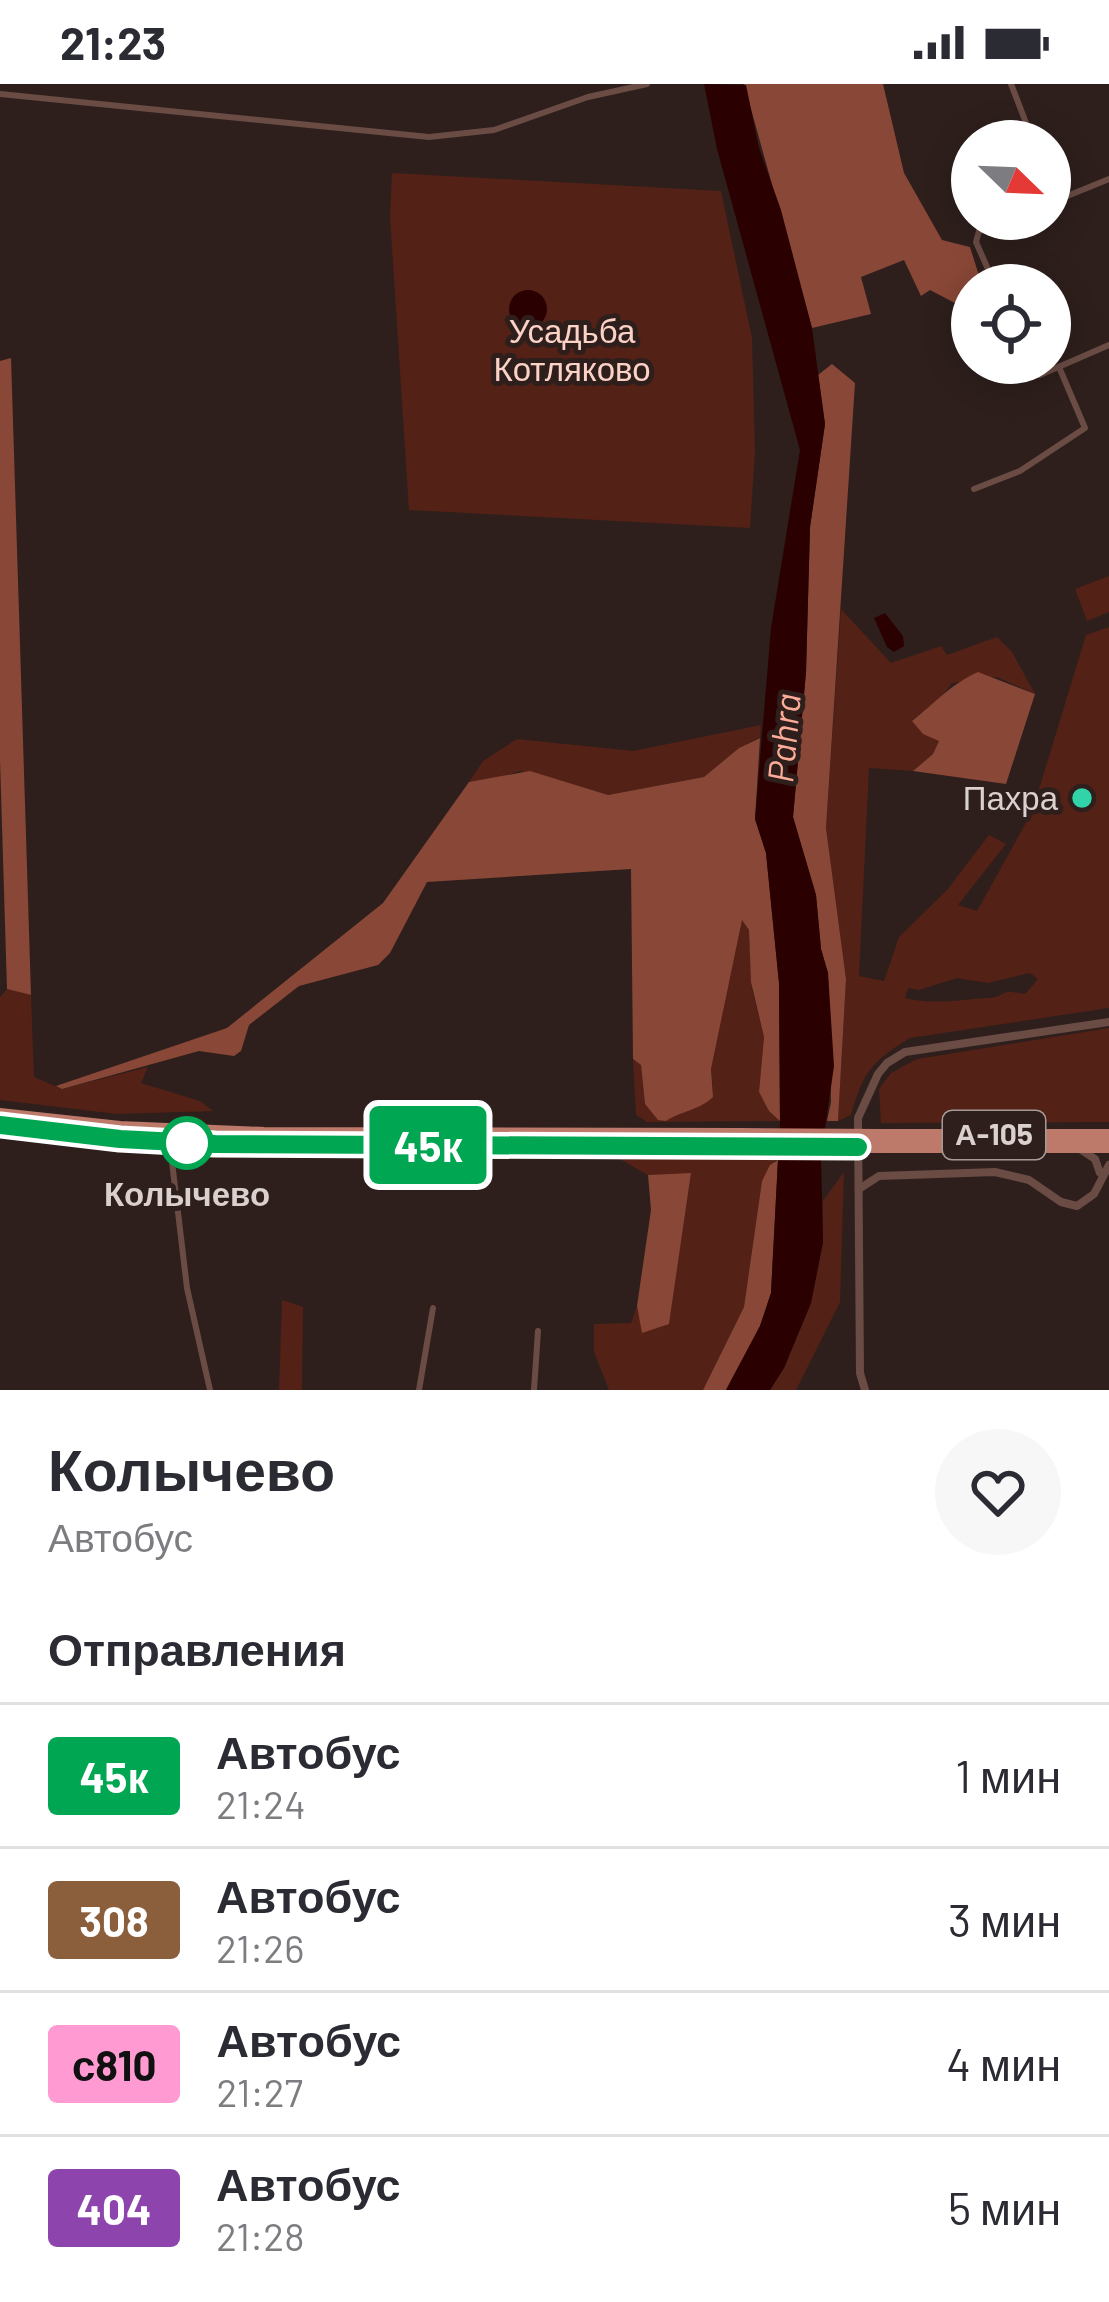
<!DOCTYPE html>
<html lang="ru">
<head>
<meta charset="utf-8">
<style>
	body { margin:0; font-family:Barlow,sans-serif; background:#f7f7f7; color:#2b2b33; height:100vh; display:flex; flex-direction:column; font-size:45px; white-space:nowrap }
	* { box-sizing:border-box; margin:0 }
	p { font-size:39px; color:#7c7c81 }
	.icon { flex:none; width:66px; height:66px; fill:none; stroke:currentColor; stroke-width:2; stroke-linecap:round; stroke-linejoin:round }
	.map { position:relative; height:1306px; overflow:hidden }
	.sheet { display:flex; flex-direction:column; background:#fff; flex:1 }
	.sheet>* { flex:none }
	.badge { padding:0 24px; border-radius:9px; font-size:42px; line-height:78px }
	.needle { width:78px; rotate:113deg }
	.tools { position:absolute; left:951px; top:36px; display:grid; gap:24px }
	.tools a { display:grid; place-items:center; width:120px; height:120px; border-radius:50%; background:#fff; box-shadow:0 6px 30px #0003; font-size:60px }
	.map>.badge { position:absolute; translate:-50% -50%; box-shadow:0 0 0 6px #fff }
	h2 { padding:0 48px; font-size:45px; line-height:108px }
	.round { display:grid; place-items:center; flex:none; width:126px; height:126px; border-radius:63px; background:#f7f7f7 }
	.head { display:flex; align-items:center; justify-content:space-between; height:204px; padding:0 48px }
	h1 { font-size:57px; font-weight:700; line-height:90px }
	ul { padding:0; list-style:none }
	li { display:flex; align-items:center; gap:36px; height:144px; padding:0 48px; border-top:3px solid #e1e1e2 }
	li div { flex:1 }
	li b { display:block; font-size:45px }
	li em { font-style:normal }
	li .badge { min-width:132px; font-weight:700; text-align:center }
	.status { display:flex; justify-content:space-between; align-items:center; height:84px; padding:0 60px; background:#fff; direction:ltr }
	.status svg { height:33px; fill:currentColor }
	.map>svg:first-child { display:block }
	.green { fill:#532116; fill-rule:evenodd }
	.forest { fill:#894737 }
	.water { fill:#2a0000 }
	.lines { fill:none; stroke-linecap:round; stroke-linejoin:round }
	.minor { stroke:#6a4c45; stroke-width:6 }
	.tertiary { stroke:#6a4c45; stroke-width:8 }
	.trunk { stroke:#bd7a6a; stroke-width:12 }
	.trunk-bridge { stroke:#bd7a6a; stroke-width:12 }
	.line-casing { stroke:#fff; stroke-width:27 }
	.line { stroke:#00a651; stroke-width:18 }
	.poi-dot { fill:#31d4a9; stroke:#2e1f1c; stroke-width:4.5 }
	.stop-dot { fill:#fff; stroke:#00a651; stroke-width:6 }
	.labels { text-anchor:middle; stroke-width:10; stroke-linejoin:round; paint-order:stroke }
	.shield { fill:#2e1f1c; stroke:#a69b99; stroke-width:3 }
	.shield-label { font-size:30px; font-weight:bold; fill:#dad0ce }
	.park-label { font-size:33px; fill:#fcd2c7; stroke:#2e1f1c }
	.poi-label { font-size:33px; fill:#dad0ce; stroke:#2e1f1c; text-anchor:end }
	.stop-label { font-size:33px; font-weight:bold; fill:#dad0ce; stroke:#2e1f1c }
	.water-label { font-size:36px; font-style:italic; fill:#fdac99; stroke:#2e1f1c }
</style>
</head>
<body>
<div class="status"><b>21:23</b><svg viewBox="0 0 49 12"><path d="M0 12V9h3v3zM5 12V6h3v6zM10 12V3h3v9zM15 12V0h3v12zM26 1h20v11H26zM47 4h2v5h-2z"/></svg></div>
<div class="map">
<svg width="1109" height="1306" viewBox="0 0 1109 1306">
	<rect width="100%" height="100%" fill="#2e1f1c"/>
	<g class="green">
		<polygon points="392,89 721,107 752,254 755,367 750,444 409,426 390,133"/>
		<polygon points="1109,492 1109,528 1087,537 1075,505"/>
		<path d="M841 525 891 579 941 562 947 571 997 553 1012 568 1035 610 997 593 952 599 938 617 912 636 939 657 933 670 913 687 869 684 859 892 884 897 899 853 947 806 989 751 1006 760 958 821 977 827 1032 728 1086 551 1109 543V924L910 954C872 977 863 988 851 1031L838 1037 846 895 826 744ZM1030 889 1038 895 1025 910C997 904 1008 913 987 914 959 916 932 921 905 914L908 904 919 906 957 894 988 899Z"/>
		<polygon points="761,641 760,653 739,664 704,693 608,711 520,687 490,697 469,698 483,677 517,655 633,667"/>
		<polygon points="741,834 749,846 752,905 764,953 759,1008 780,1037 647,1038 636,1031 633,975 641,981 645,1020 655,1030 676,1028 713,1006 711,985"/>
		<polygon points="7,905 31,911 34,993 62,1005 148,983 141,999 200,1017 213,1027 117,1030 0,1016 0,913"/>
		<polygon points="1109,944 1109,1038 881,1039 879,1005 891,989 917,975"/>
		<polygon points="779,1070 762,1098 744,1223 703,1306 609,1306 594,1268 594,1240 631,1239 637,1222 643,1248 669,1239 691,1090 648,1091 618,1074"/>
		<polygon points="844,1088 840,1218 796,1306 770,1306 784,1284 811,1219 823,1158 823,1117"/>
		<polygon points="282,1216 303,1223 302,1306 279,1306"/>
	</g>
	<g class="forest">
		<polygon points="744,0 883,0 904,89 942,156 970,163 982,201 972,201 972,228 930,206 921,212 904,176 861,193 871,230 812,244"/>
		<polygon points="11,274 31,911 7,905 0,676 0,277"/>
		<polygon points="832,280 855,299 826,744 846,895 838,1037 827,1037 831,1018 828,889 821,865 816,811 793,733 806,588 810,443 825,340 818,291"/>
		<path d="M978 588 1035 610 1006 700 913 687 933 670 939 657 923 650 912 637C935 619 951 600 978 588Z"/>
		<path d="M760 654 755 735 766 769 779 899 780 1037 769 1027 759 1008 764 953 751 898 749 846 742 836 711 985 713 1013C698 1027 681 1027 666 1037L658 1036 645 1020 641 981 633 975 631 785 427 798 390 869 378 881 299 902 249 941 241 967 234 972 199 967 62 1005 56 1002 227 944 383 819 469 698 530 687 608 711 704 693 739 664Z"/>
		<polygon points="778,1076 771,1209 760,1242 726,1306 703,1306 744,1223 762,1097 770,1081"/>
		<polygon points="691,1089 669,1240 642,1249 637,1222 651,1126 648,1091"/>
	</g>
	<g class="water">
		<polygon points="704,0 746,1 759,64 781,126 812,244 825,340 810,443 806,588 793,733 816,811 821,865 828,889 834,982 821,1073 823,1158 811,1219 784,1284 770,1306 726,1306 760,1242 771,1209 780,1037 779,899 766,769 755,735 771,544 800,366 717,65"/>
		<circle cx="528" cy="225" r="19"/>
		<polygon points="885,529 903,552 904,562 894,568 887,563 874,534"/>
	</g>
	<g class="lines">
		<g class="minor">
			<polyline points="1011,0 1033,57"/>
			<polyline points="0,10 429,53 494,46 588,13 647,0"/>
			<polyline points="1050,101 1056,116"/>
			<polyline points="1050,119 1109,95"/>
			<polyline points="995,201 976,158 979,147 1010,135"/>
			<polyline points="1026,279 1032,289 1040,291 1109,261"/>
			<polyline points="974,405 1020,387 1085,344 1059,283"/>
			<polyline points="170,1061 187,1204 210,1306"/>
			<polyline points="419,1306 433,1224"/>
			<polyline points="534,1306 538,1247"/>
		</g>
		<g class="tertiary">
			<polyline points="1080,1065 1095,1075 1100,1089"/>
			<polyline points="859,1105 879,1092 995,1088 1029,1096 1061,1118 1077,1122 1094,1110 1109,1081"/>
			<polyline points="865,1306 860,1289 858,1034 878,990 887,979 905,968 1109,938"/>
		</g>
		<g class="trunk">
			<polyline points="0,1030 120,1043 264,1049 740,1050"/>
			<polyline points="0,1041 170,1059 740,1062"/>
			<polyline points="880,1051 1109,1051"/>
			<polyline points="880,1063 1109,1063"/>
		</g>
		<g class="trunk-bridge">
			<polyline points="740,1050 880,1051"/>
			<polyline points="740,1062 880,1063"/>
		</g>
	</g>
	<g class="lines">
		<g class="line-casing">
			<polyline id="line" points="0,1041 120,1055 215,1060 858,1063"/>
		</g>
		<use href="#line" class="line"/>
	</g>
	<circle class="poi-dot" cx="1082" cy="714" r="12"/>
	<circle class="stop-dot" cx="187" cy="1059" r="24"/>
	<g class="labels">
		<rect class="shield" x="943" y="1027" width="102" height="48" rx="9"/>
		<g class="shield-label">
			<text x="994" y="1061">А-105</text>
		</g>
		<g class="park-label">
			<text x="572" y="259">Усадьба<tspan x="572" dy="38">Котляково</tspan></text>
		</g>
		<g class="poi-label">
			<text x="1058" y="726">Пахра</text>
		</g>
		<g class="stop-label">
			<text x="187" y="1122">Колычево</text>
		</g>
		<g class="water-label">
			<text transform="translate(784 654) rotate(-85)" y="13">Pahra</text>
		</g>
	</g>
</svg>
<div class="tools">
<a><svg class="needle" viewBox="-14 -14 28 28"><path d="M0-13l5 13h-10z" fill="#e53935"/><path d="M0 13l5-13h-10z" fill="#7c7c81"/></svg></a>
<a><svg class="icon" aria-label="locate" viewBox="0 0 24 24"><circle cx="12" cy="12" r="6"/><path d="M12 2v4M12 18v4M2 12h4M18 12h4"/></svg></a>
</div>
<b class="badge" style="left:428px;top:1061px;background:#00a651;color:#fff">45к</b>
</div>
<section class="sheet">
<div class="head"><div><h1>Колычево</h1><p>Автобус</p></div><a class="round"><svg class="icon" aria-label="heart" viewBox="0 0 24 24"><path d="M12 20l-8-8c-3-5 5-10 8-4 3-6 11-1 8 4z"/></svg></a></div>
<h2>Отправления</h2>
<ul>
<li><span class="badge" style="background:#00a651;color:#fff">45к</span><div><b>Автобус</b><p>21:24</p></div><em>1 мин</em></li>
<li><span class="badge" style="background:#8b5e3c;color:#fff">308</span><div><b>Автобус</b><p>21:26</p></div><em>3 мин</em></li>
<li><span class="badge" style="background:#ff9ad2;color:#111">с810</span><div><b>Автобус</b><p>21:27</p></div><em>4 мин</em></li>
<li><span class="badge" style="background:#8e44ad;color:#fff">404</span><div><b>Автобус</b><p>21:28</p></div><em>5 мин</em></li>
</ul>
</section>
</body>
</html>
